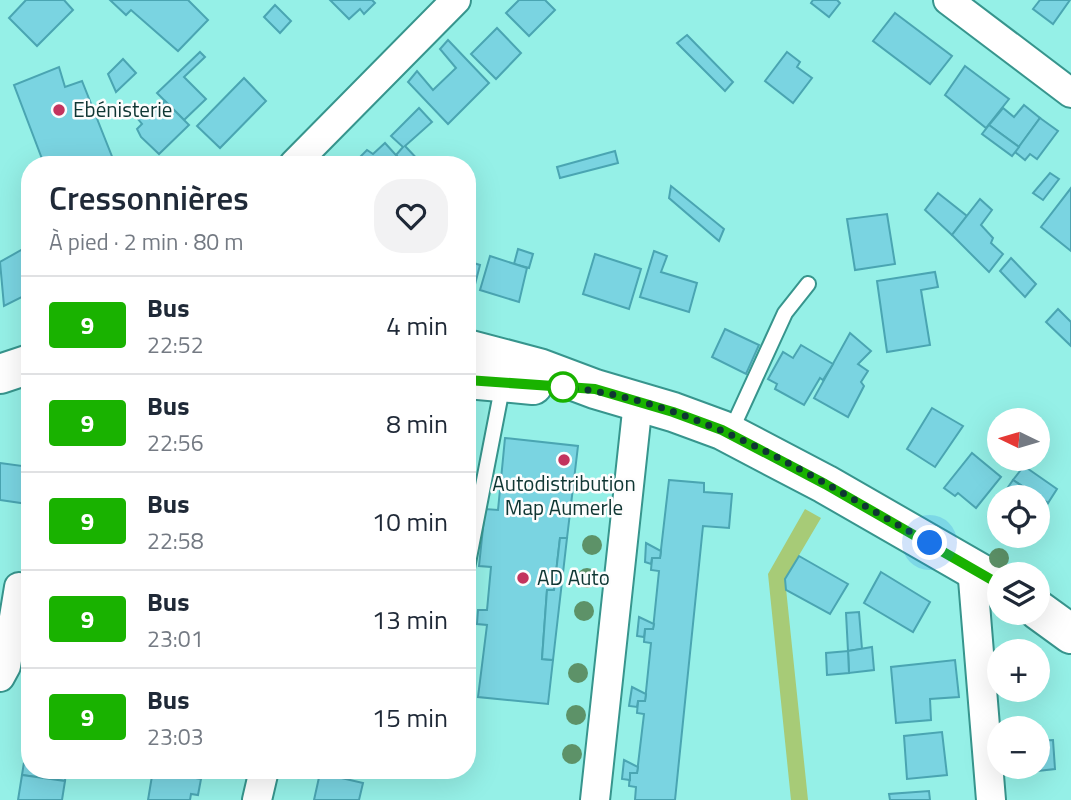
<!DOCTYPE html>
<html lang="fr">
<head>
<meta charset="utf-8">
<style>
	body { margin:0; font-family:"Titillium Web",sans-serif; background:#f2f2f3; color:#1f2937; height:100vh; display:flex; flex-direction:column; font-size:26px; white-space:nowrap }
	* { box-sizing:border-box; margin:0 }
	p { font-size:23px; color:#747a83 }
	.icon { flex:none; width:38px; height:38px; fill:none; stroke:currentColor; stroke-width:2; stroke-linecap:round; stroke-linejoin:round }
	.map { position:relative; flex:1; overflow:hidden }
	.side { position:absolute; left:21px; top:156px; width:455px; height:623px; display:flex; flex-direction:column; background:#fff; border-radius:28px; box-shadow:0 7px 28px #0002 }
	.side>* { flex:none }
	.badge { padding:0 14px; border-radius:5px; font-size:24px; line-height:46px }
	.needle { width:46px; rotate:275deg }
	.tools { position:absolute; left:987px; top:408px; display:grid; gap:14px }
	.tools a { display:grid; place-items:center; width:63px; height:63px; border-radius:50%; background:#fff; box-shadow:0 7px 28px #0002; font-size:35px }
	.you { position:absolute; width:35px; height:35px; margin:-18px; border:5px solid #fff; border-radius:50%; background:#1a73e8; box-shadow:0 0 0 10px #1a73e833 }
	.map>.badge { position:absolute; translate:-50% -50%; box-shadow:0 0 0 4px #fff }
	.round { display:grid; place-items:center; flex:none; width:74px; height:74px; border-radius:28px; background:#f2f2f3 }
	.head { display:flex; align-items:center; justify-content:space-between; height:119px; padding:0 28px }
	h1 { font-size:33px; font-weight:600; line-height:52px }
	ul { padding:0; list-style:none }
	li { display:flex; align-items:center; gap:21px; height:98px; padding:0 28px; border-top:2px solid #e0e1e3 }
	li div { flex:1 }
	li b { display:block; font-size:26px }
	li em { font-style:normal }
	li .badge { min-width:77px; font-weight:700; text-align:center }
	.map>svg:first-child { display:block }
	.green { fill:#a7cb77 }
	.building { fill:#7ad4e1; stroke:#4aa5b2; stroke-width:2 }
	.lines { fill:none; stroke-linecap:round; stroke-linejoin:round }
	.lane-casing { stroke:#37958d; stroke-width:18 }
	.street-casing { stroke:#37958d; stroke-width:32 }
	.secondary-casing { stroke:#37958d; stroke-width:42 }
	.lane { stroke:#fff; stroke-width:14 }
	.street { stroke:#fff; stroke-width:28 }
	.secondary { stroke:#fff; stroke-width:38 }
	.tree { fill:#5d9268 }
	.line-casing { stroke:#fff; stroke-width:16 }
	.line { stroke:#19b200; stroke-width:10 }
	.walk { stroke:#0f3633; stroke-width:7; stroke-dasharray:0 12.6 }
	.poi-dot { fill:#c3345e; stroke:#fdfdfd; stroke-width:2.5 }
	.stop-dot { fill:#fff; stroke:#19b200; stroke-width:3.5 }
	.labels { text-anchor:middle; stroke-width:5; stroke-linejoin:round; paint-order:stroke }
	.poi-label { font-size:21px; fill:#0f3633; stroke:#fdfdfd; text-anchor:start }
</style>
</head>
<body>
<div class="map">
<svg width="1071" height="800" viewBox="0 0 1071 800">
	<rect width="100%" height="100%" fill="#95f0e7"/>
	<polygon class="green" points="805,509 821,518 785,579 808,800 791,800 768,574"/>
	<g class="building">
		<polygon points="26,0 64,0 73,10 37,46 9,18"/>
		<polygon points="110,0 188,0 208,20 178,51 131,10 126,15"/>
		<polygon points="330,0 372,0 375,3 364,14 360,9 349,19"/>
		<polygon points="519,0 545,0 555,10 529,36 506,13"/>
		<polygon points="813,0 837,0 840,3 829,17 811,3"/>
		<polygon points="1040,0 1070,0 1053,24 1033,9"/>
		<polygon points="275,5 291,21 280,33 264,17"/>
		<polygon points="895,13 952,56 930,84 873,41"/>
		<polygon points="497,28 521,53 496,79 471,54"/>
		<polygon points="687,35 733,82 725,91 677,43"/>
		<polygon points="448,40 489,83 448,124 408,82 417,71 433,90 456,68 440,49"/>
		<polygon points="200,52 205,57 184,77 206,99 184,120 157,93"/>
		<polygon points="787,52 800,62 797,67 812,78 793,103 765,81"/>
		<polygon points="123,59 136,73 116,92 108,74"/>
		<polygon points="965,66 1009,99 986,128 945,95"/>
		<polygon points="59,67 65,87 82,81 115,164 44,164 14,85"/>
		<polygon points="244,78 266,101 220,148 197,126"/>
		<polygon points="165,101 189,125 159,154 141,137 137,129 142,124 138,119 148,110 153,113"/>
		<polygon points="1024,105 1040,118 1019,147 989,125 1003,108 1014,117"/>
		<polygon points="419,108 432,122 405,146 422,164 404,164 396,155 403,147 391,136"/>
		<polygon points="1040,118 1058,131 1037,159 1030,154 1025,160 1015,152"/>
		<polygon points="989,125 1019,147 1012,156 982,134"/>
		<polygon points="385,143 404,164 353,164 367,150 373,154"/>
		<polygon points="615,151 618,163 560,178 557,167"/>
		<polygon points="1050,173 1059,179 1043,200 1033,193"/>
		<polygon points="671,186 724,229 719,241 669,198"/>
		<polygon points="1071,188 1071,251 1041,227"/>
		<polygon points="938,193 967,216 952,235 925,210"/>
		<polygon points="980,199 992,210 981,225 993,238 991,243 1003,254 989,272 952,235"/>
		<polygon points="887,214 895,264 855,270 847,219"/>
		<polygon points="30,245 30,293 4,306 0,262"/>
		<polygon points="518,249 533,254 529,268 514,264"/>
		<polygon points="654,251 667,256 661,272 697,283 689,312 640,297"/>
		<polygon points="595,254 641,269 629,309 583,294"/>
		<polygon points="490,256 527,268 519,302 480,290"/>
		<polygon points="1011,258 1036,284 1025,297 1000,271"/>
		<polygon points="467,261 480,265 470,304 467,304"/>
		<polygon points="935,272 938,287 921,290 930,345 887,352 877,281"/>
		<polygon points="1058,309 1071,322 1071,346 1046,322"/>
		<polygon points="725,329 759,345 746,374 712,357"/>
		<polygon points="850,333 871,351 858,364 868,371 861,382 864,386 848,417 814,398"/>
		<polygon points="801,345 833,364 823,380 820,378 804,405 775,389 777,384 768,379 783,352 793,358"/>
		<polygon points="932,408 963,426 935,467 907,449"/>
		<polygon points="505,438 578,446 567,538 560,538 554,590 547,590 542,659 553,660 548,704 478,697 487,625 477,624 478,610 487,610 491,567 479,566 485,509 498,510"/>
		<polygon points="972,453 1001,477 976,508 958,493 955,496 944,488"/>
		<polygon points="0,463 30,467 28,504 0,500"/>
		<polygon points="1024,466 1057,489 1048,503 1013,480"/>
		<polygon points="669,480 704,483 704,492 732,494 729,528 703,526 675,800 635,800 636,787 629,786 630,773 637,773 644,714 637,713 638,701 645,701 651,643 644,642 645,629 653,629 659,571 651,570 652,558 660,558"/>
		<polygon points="1013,480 1048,503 1038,518 1038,497 1001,497"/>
		<polygon points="999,500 999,525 988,516"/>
		<polygon points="560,538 567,538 553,660 542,659 547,590 554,590"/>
		<polygon points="646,543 661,551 660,558 652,558 651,564 645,562"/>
		<polygon points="799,556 848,584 830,614 786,590 785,579"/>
		<polygon points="881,572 930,602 913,632 864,603"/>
		<polygon points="859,612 862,649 848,651 846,613"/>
		<polygon points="639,617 654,624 653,629 645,629 644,637 637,636"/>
		<polygon points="872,647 874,670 849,673 848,651"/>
		<polygon points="848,651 849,673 827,675 826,653"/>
		<polygon points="955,660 959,697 930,699 931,720 896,723 891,667"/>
		<polygon points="632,687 646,694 645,701 638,701 637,707 629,706"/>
		<polygon points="942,732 947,775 907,779 904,736"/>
		<polygon points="1053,740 1055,769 1020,773 1020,766 1038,766 1038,741"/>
		<polygon points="27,743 30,744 30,770 66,770 65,781 22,775"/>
		<polygon points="624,760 638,767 637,773 630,773 630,780 622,779"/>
		<polygon points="153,770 201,779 198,795 191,794 190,800 148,800"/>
		<polygon points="320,773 363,783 359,800 314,800"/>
		<polygon points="22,775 65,781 62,800 18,800"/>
		<polygon points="929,791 930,800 890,800 889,794"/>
	</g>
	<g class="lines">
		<g class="lane-casing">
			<g id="lane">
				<polyline points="730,433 785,313 808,284"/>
				<polyline points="467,568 503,383"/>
			</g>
		</g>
		<g class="street-casing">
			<g id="street">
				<polyline points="948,0 1071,93"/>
				<polyline points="294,164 456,0"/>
				<polyline points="972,567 991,800"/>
				<polyline points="0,677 6,666 19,587"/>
				<polyline points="257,800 264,770"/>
				<polyline points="595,800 638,402"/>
			</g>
		</g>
		<g class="secondary-casing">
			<g id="secondary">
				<polyline points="467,349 539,368 595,389 673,412 722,430 825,484 999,584"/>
				<polyline points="0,374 30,364"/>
				<polyline points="467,379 533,385"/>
				<polyline points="1038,610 1071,634"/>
			</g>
		</g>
		<use href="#lane" class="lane"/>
		<use href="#street" class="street"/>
		<use href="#secondary" class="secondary"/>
	</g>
	<g class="tree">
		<circle cx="592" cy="545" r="10"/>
		<circle cx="999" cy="558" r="10"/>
		<circle cx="587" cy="578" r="10"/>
		<circle cx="584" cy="611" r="10"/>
		<circle cx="578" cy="673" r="10"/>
		<circle cx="576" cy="715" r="10"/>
		<circle cx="572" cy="754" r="10"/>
	</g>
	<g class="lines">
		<g class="line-casing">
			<polyline id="line" points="467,380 595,389 673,412 722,430 825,484 999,584"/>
		</g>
		<use href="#line" class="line"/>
		<path class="walk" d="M563 387C697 399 815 479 930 543"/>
	</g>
	<g class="poi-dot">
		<circle cx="59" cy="110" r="7"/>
		<circle cx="564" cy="460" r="7"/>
		<circle cx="523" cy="578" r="7"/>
	</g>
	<circle class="stop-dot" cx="563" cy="387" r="14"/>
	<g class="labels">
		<g class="poi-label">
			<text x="73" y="117">Ebénisterie</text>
			<text x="564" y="491" text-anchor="middle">Autodistribution<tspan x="564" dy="24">Map Aumerle</tspan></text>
			<text x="537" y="585">AD Auto</text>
		</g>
	</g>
</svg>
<div class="tools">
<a><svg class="needle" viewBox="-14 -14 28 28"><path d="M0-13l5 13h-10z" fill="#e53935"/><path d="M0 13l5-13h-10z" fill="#747a83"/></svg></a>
<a><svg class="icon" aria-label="locate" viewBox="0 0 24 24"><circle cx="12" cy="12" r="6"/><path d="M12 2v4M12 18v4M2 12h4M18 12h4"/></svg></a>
<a><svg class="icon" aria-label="layers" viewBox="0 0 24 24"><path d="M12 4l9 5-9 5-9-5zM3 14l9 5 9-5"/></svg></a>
<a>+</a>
<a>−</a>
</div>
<div class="you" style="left:930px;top:543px"></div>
<section class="side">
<div class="head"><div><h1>Cressonnières</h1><p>À pied · 2 min · 80 m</p></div><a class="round"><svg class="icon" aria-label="heart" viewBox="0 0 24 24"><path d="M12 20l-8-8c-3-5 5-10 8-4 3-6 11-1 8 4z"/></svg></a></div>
<ul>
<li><span class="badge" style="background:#19b200;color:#fff">9</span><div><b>Bus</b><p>22:52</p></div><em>4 min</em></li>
<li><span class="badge" style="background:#19b200;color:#fff">9</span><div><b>Bus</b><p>22:56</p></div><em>8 min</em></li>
<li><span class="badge" style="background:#19b200;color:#fff">9</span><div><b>Bus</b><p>22:58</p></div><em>10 min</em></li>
<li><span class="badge" style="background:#19b200;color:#fff">9</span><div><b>Bus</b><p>23:01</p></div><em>13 min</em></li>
<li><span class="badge" style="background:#19b200;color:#fff">9</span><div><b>Bus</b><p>23:03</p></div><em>15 min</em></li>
</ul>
</section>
</div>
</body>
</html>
